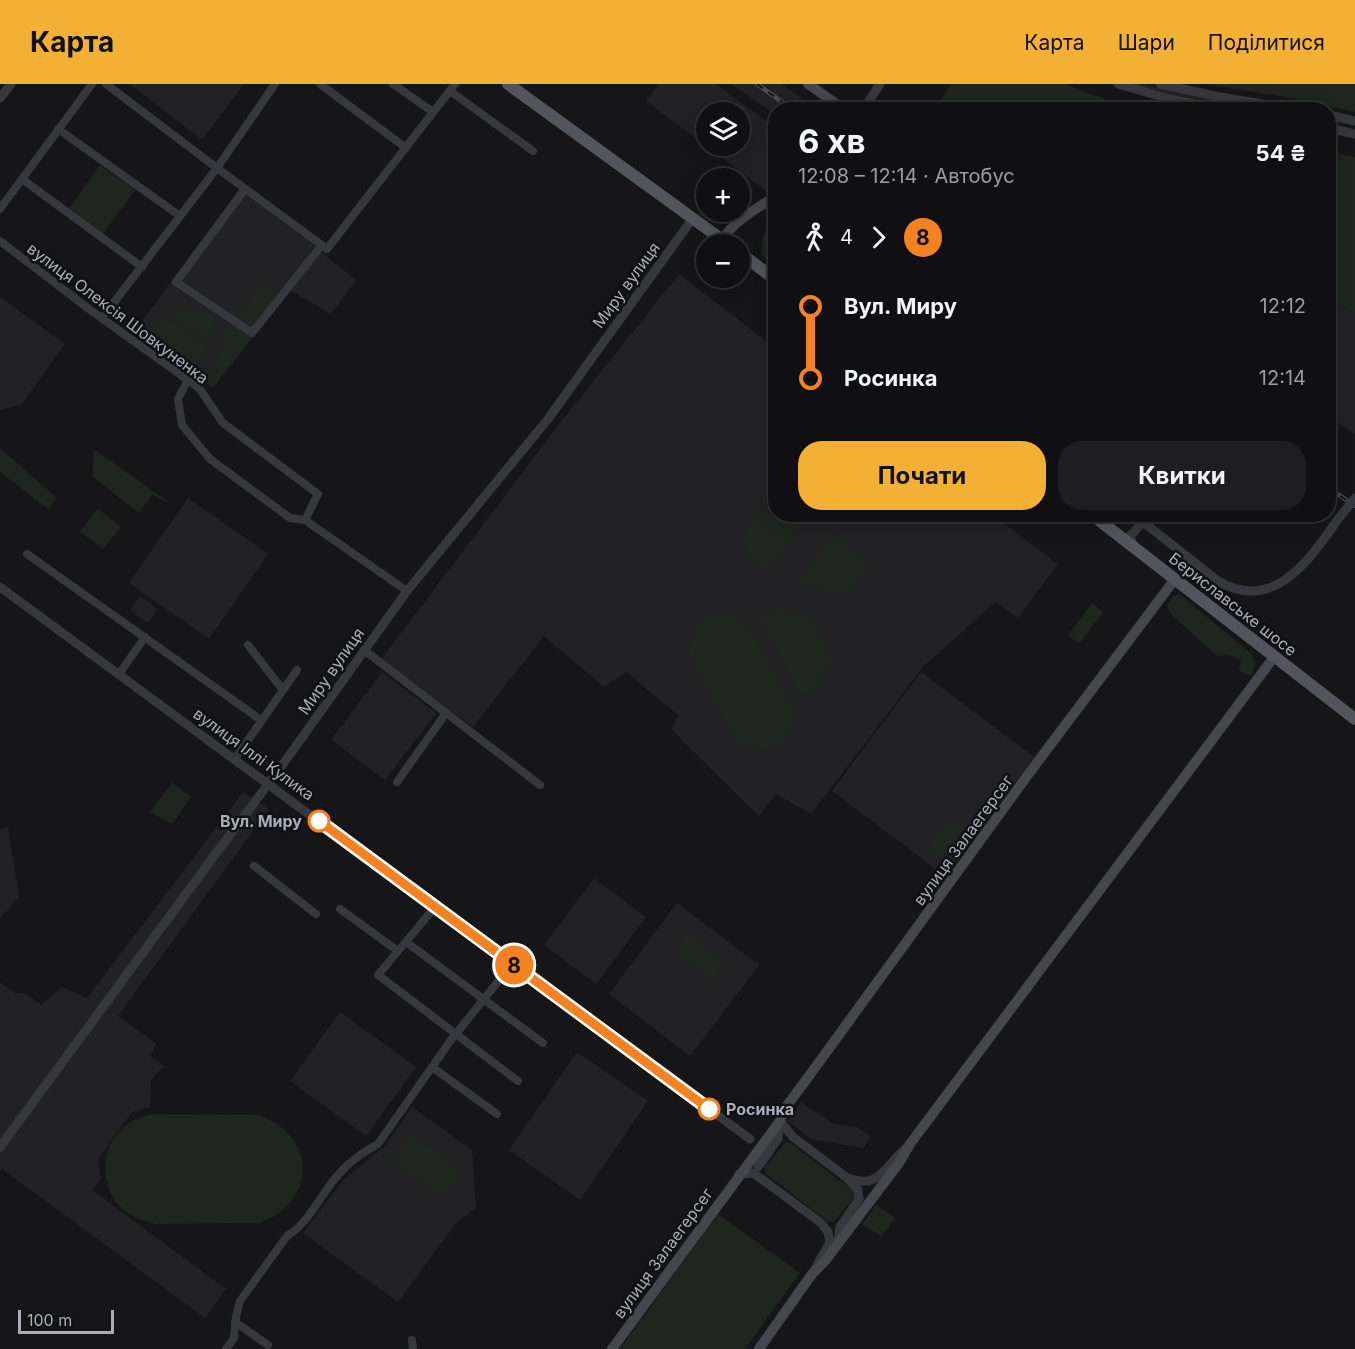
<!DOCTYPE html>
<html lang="uk">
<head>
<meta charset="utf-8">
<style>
	body { margin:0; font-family:Inter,sans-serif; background:#1e1e20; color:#f1f3f6; height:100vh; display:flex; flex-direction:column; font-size:22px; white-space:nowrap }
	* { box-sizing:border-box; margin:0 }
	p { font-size:20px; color:#9c9d9f }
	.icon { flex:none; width:33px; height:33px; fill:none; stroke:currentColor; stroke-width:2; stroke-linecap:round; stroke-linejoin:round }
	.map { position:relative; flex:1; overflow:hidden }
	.sheet { position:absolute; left:768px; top:18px; width:568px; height:420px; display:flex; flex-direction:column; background:#101012; border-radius:24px; box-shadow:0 3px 15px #0003,0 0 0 2px #303032 }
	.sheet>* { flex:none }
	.badge { padding:0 12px; border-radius:20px; font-size:21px; line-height:39px }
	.buttons { position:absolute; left:696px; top:18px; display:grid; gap:12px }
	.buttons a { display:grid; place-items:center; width:54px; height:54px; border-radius:50%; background:#101012; box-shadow:0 3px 15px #0003,0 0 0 2px #303032; font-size:30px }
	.scale { position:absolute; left:18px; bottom:15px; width:96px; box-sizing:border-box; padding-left:6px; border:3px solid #a8adb8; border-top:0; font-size:16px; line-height:21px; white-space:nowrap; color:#a8adb8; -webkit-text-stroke:4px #111113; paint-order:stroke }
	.map>.badge { position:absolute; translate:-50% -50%; box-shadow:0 0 0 3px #fff }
	.legs { display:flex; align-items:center; gap:9px; height:66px; padding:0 30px; font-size:20px }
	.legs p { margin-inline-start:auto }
	.summary { display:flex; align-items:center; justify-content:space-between; height:102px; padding:0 30px }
	h1 { font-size:33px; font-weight:700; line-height:45px }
	.button { display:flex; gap:12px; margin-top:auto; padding:12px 30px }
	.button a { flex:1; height:69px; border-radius:24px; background:#f2b134; color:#111; font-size:24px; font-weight:700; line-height:69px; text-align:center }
	.button a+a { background:#1e1e20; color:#f1f3f6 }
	ul { padding:0 30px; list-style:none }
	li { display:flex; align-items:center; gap:21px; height:72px; font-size:22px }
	li i { display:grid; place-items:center; width:9px; height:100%; margin:0 8px; background:currentColor }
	li i::after { content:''; width:15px; height:15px; margin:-8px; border:4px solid; border-radius:50%; background:#101012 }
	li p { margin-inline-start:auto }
	li:first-child i { background:linear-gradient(#0000 50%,currentColor 0) }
	li:last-child i { background:linear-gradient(currentColor 50%,#0000 0) }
	header { display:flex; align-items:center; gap:36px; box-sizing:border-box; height:84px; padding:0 30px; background:#f2b134; color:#111 }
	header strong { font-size:28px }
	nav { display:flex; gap:33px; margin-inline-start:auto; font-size:21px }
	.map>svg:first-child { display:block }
	.built { fill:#222225; fill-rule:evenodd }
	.green { fill:#1e261f }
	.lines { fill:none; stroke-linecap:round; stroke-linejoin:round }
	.minor { stroke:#37383d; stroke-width:8 }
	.tertiary { stroke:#37383d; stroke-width:9 }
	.secondary { stroke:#45474d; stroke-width:10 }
	.primary { stroke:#53555c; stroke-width:12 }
	.rail-casing { stroke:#4a4c52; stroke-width:4.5 }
	.rail { stroke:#111113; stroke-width:2; stroke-dasharray:7; stroke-linecap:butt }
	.tertiary-bridge { stroke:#37383d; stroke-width:9 }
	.line-1-casing { stroke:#fff; stroke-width:14 }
	.line-1 { stroke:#f58220; stroke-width:9 }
	.stop-1-dot { fill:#fff; stroke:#f58220; stroke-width:3 }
	.labels { text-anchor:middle; stroke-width:5; stroke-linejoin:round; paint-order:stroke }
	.street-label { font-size:16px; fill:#a8adb8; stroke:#111113 }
	.stop-label { font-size:16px; font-weight:bold; fill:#a8adb8; stroke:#111113; text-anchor:end }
</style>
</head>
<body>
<header>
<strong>Карта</strong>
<nav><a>Карта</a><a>Шари</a><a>Поділитися</a></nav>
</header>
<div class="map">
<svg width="1355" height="1265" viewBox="0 0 1355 1265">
	<rect width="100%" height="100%" fill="#161618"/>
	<g class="built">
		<polygon points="130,0 244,0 202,56"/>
		<path d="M659 0H715L775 43V103L769 109 646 17ZM706 28H740V62H706Z"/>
		<polygon points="731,0 782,0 816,25 776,26 775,30"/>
		<polygon points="239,105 318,164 327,173 356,196 331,230 290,206 213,304 135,247"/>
		<polygon points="679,190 775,264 776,430 993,431 1058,480 1018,534 995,518 923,583 811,730 776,710 759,732 672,646 678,631 626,588 604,603 544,552 473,643 380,577 553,348"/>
		<polygon points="1329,211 1355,230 1355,350 1329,333"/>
		<polygon points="0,213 65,260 22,320 0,326"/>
		<polygon points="188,414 268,470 209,555 129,499"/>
		<polygon points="140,512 158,525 148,539 130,526"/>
		<polygon points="382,588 436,629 385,696 331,656"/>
		<polygon points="921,588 1034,673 945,792 832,707"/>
		<polygon points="243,708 269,725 118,932 157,960 150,972 164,982 151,996 150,1023 132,1028 98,1075 101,1095 92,1106 226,1205 205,1234 2,1085 0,1087 0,898 14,909 24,909 41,921 62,903 87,914"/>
		<polygon points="8,743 19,813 0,835 0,745"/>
		<polygon points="594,794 646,833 596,900 544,861"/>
		<polygon points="677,819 759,881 690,972 609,910"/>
		<polygon points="340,928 416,983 366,1052 290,997"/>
		<polygon points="577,968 648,1017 580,1116 509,1066"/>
		<polygon points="801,1018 834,1040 857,1043 871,1052 863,1064 811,1055 788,1037"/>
		<polygon points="412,1023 472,1066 476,1124 456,1139 398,1218 303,1149 343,1096 384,1063"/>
	</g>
	<g class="green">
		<polygon points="951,0 1065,0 1122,22 1136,25 952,25 940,18"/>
		<polygon points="1129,0 1143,0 1211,16 1269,25 1231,24"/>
		<polygon points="1205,0 1355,0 1355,28 1297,15"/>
		<polygon points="1329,68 1355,73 1355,230 1329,211"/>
		<polygon points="100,81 135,106 103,150 69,124"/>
		<polygon points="775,136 775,180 761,171 764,150"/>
		<polygon points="263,197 278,209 251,245 227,231 234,224 241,227"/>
		<polygon points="184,219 196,228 200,223 218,236 204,256 173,234"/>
		<polygon points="163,230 209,264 193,287 146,253"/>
		<polygon points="227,237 252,252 213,302 205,296 216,278"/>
		<polygon points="0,364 57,414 48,425 0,388"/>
		<polygon points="94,365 170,419 152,411 139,429 92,392"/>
		<polygon points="775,409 776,430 808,431 810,432 768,487 743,467 748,459 741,454"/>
		<polygon points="98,425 121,443 103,465 80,447"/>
		<polygon points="833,449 871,478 847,511 794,501"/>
		<polygon points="1179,510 1253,571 1255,580 1252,591 1245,590 1239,586 1241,576 1227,571 1217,572 1169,528 1167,522 1172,513"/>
		<polygon points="1092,519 1103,528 1079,560 1068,551"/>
		<polygon points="784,521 791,532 806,524 837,581 819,590 825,600 800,613 759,534"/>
		<path d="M723 528 735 530 749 541 792 620C802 659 760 682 733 654L692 580 688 562 690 550 696 540 711 530Z"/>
		<polygon points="172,699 191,713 172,740 150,728"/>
		<polygon points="950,733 965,745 942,774 927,763"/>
		<polygon points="687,849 726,878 712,897 673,867"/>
		<path d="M154 1030 259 1031C317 1053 318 1116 260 1139L156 1140C145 1137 135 1135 126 1128 99 1107 98 1064 125 1042 133 1035 144 1032 154 1030Z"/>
		<polygon points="411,1049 463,1086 443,1114 391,1077"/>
		<polygon points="786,1058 791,1059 853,1107 853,1114 834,1138 827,1137 765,1089 765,1083"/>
		<polygon points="876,1121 895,1134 881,1153 862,1140"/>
		<polygon points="718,1130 800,1189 745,1265 620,1265"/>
	</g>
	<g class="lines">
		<g class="minor">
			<polyline points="106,0 217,84 275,0"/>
			<polyline points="320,0 406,64"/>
			<polyline points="393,0 433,28"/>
			<polyline points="450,7 533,67"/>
			<polyline points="58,45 180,132"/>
			<polyline points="22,95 142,183"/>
			<polyline points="245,105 176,198 252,249 322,161"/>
			<polyline points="0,125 92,0"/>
			<polyline points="0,157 93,228 199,304 223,339 318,410 305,436 407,507"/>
			<polyline points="102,234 217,84 327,165 455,0"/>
			<polyline points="188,296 178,315 182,341 210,375 290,434 305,436"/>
			<polyline points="27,470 261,636"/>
			<polyline points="248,561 283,606"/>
			<polyline points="364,566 540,701"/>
			<polyline points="119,590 145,553"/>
			<polyline points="235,675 297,586"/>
			<polyline points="397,698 446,629"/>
			<polyline points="254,782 316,830"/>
			<polyline points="435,823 378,891 518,997"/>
			<polyline points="340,825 398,867"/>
			<polyline points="406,858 543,959"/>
			<polyline points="432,983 497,1030"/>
			<polyline points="235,1238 268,1261"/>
			<polyline points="412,1256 413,1265"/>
			<path d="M226 1265 234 1254 236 1233 240 1217 287 1152C310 1138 320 1111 338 1091 349 1078 363 1068 378 1060L451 956 512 880"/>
		</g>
		<g class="tertiary">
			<polyline points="1118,0 1166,14 1222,26"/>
			<polyline points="1160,0 1220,13 1300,26"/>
			<polyline points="0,14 11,0"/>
			<polyline points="863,26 880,0"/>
			<polyline points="1329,31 1355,37"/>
			<polyline points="1329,44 1355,50"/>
			<path d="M1133 430 1218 497C1274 530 1310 475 1339 434"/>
			<polyline points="1134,463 1130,452 1143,438"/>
			<polyline points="0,503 750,1055"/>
			<polyline points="780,1037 793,1053 846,1093 858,1106 859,1115 840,1143 838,1159"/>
			<polyline points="0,1063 211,776 278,687 407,507 548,335 693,134"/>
			<polyline points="758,1083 778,1055 780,1037"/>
			<polyline points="739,1090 753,1089 763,1096 821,1139 828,1148 830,1158 815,1185"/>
			<path d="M848 1094C880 1106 884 1083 906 1064"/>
		</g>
		<g class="secondary">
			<polyline points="808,0 845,26"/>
			<path d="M722 156C735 136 756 125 776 112"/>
			<polyline points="612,1265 780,1037 783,1027 809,992 1027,692 1175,495"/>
			<polyline points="759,1265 812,1190 825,1177 899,1079 910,1060 1274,573"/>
		</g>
		<g class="primary">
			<polyline points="508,0 728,160"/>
			<polyline points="740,169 776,196"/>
			<polyline points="1091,430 1355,635"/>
		</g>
		<g class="rail-casing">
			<g id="rail">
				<polyline points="757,0 793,26"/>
				<polyline points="1329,404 1355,422"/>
			</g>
		</g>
		<use href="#rail" class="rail"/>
		<polyline class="tertiary-bridge" points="1339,434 1355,414"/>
	</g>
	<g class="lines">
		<g class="line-1-casing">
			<polyline id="line-1" points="319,737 709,1025"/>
		</g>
		<use href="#line-1" class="line-1"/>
	</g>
	<g class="stop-1-dot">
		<circle cx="319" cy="737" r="10"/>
		<circle cx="709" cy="1025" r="10"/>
	</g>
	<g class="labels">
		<g class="street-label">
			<text transform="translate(626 201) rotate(-54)" y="6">Миру вулиця</text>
			<text transform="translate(118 229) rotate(37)" y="6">вулиця Олексія Шовкуненка</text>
			<text transform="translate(1233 520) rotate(38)" y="6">Бериславське шосе</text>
			<text transform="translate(331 587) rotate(-55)" y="6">Миру вулиця</text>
			<text transform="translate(254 670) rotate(36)" y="6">вулиця Іллі Кулика</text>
			<text transform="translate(963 756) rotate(-54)" y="6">вулиця Залаегерсег</text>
			<text transform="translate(663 1169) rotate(-54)" y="6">вулиця Залаегерсег</text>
		</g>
		<g class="stop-label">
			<text x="302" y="743">Вул. Миру</text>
			<text x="726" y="1031" text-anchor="start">Росинка</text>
		</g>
	</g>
</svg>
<div class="buttons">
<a><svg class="icon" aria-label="layers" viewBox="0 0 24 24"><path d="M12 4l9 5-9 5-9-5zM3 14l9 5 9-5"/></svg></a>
<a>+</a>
<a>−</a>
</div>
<div class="scale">100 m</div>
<b class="badge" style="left:514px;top:881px;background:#f58220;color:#111">8</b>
<section class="sheet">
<div class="summary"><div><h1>6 хв</h1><p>12:08 – 12:14 · Автобус</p></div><b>54 ₴</b></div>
<div class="legs"><svg class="icon" aria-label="walk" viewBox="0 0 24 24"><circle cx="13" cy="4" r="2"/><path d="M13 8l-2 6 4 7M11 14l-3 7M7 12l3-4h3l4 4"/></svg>4<svg class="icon" aria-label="forward" viewBox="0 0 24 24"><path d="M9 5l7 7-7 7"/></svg><b class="badge" style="background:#f58220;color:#111">8</b></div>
<ul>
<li><i style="color:#f58220"></i><b>Вул. Миру</b><p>12:12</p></li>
<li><i style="color:#f58220"></i><b>Росинка</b><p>12:14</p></li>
</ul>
<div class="button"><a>Почати</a><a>Квитки</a></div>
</section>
</div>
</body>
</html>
